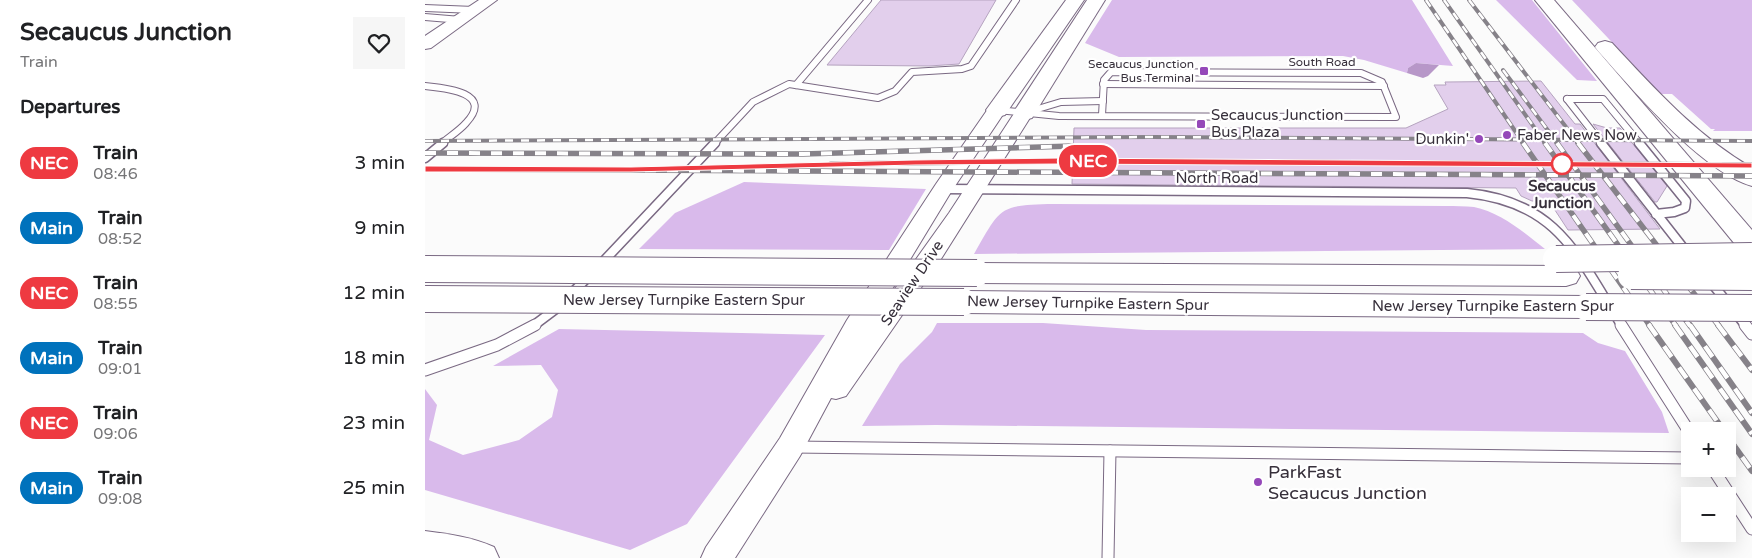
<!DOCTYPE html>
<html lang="en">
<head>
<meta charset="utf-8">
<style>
	body { margin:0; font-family:"Varela Round",sans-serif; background:#f6f6f6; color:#202124; height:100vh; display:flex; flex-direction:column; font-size:19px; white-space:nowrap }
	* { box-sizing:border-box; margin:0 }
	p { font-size:16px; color:#757577 }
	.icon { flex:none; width:28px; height:28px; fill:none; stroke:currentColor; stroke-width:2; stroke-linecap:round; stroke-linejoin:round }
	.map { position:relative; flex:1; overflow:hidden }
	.panel { display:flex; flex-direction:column; background:#fff; width:425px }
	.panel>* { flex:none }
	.badge { padding:0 10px; border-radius:16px; font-size:18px; line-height:32px }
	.buttons { position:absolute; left:1256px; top:422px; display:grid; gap:10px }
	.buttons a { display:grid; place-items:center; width:55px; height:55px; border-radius:0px; background:#fff; box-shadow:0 5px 20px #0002; font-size:25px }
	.map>.badge { position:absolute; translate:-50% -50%; box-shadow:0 0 0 2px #fff }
	h2 { padding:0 20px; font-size:19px; line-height:45px }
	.round { display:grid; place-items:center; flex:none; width:52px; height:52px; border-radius:0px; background:#f6f6f6 }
	.summary { display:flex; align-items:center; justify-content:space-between; height:85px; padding:0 20px }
	h1 { font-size:24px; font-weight:800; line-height:38px }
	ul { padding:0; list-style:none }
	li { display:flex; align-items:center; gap:15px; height:65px; padding:0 20px }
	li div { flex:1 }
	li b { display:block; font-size:19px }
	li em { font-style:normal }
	li .badge { min-width:55px; font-weight:700; text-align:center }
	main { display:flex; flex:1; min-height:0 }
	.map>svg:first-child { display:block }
	.green { fill:#d9baeb }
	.water { fill:#b797c8 }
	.building { fill:#e2cfec; stroke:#b5a3bf }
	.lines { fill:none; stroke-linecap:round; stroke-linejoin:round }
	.lane-far2-casing { stroke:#7a6983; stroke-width:8 }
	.lane-far1-casing { stroke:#7a6983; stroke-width:11 }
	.lane-casing { stroke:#7a6983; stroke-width:13 }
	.secondary-casing { stroke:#7a6983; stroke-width:2 }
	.highway-casing { stroke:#7a6983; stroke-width:2 }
	.lane-far2 { stroke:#fff; stroke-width:6 }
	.lane-far1 { stroke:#fff; stroke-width:8 }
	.lane { stroke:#fff; stroke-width:11 }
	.secondary { fill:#fff; fill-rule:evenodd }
	.highway { fill:#fff; fill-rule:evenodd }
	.rail-far2-casing { stroke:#868289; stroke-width:4 }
	.rail-far1-casing { stroke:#868289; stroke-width:5.5 }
	.rail-casing { stroke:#868289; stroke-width:6 }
	.rail-far2 { stroke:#fff; stroke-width:2.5; stroke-dasharray:8; stroke-linecap:butt }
	.rail-far1 { stroke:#fff; stroke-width:4; stroke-dasharray:11; stroke-linecap:butt }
	.rail { stroke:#fff; stroke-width:4.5; stroke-dasharray:13; stroke-linecap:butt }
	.highway-bridge-casing { stroke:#7a6983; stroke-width:28; stroke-linecap:butt }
	.highway-bridge { stroke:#fff; stroke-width:26 }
	.line { fill:#ee3a41; stroke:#fff }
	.poi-dot { fill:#9548b9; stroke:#fff; stroke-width:2 }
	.stop-dot { fill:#fff; stroke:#ee3a41; stroke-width:2.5 }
	.labels { text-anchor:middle; stroke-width:4.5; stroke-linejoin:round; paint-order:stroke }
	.far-street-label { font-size:12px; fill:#37303b; stroke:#fff }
	.far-poi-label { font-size:12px; fill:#37303b; stroke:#fff; text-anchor:end }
	.poi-label { font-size:15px; fill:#37303b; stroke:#fff; text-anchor:start }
	.street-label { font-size:15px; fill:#37303b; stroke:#fff }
	.stop-label { font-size:15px; font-weight:bold; fill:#37303b; stroke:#fff }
	.near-poi-label { font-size:18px; fill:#37303b; stroke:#fff; text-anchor:start }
</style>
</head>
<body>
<main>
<section class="panel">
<div class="summary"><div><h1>Secaucus Junction</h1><p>Train</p></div><a class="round"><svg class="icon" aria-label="heart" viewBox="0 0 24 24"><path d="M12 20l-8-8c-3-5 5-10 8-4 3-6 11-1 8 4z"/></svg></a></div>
<h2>Departures</h2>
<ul>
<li><span class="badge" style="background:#ee3a41;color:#fff">NEC</span><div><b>Train</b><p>08:46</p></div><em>3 min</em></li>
<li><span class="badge" style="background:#0072bc;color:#fff">Main</span><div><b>Train</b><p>08:52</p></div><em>9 min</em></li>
<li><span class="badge" style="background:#ee3a41;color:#fff">NEC</span><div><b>Train</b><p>08:55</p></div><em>12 min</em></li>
<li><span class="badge" style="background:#0072bc;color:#fff">Main</span><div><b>Train</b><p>09:01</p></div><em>18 min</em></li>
<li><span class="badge" style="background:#ee3a41;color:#fff">NEC</span><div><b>Train</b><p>09:06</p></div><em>23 min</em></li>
<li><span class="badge" style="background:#0072bc;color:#fff">Main</span><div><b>Train</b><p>09:08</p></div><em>25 min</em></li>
</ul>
</section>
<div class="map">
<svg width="1327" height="558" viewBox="0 0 1327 558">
	<rect width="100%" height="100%" fill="#fbfbfb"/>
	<g class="green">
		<polygon points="687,0 987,0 1028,66 991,63 983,68 982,73 939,60 918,56 694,57 660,43"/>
		<polygon points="1071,0 1107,0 1172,81 1152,80"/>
		<polygon points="1147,0 1327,0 1327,131 1288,131 1290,129 1286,129 1247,94 1236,94"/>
		<polygon points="319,182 501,189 464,250 214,249 250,213"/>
		<path d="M629 204 1021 206C1030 206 1040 206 1049 207 1075 212 1100 233 1120 249L549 254C576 207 573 205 629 204Z"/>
		<polygon points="512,323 618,323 721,330 1158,333 1173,343 1200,351 1237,412 1244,433 511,425 437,426 475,364 507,332"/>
		<polygon points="134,329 400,335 262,524 205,550 0,490 0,389 12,405 4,440 38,455 94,440 127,417 133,390 116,365 68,366"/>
	</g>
	<polygon class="water" points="991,63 1014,65 1003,76 998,78 982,73 983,68"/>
	<g class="building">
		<polygon points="456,0 571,0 534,64 504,66 402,65"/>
		<polygon points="1116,81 1150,124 1155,124 1235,229 1143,230 1124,201 1107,201 1096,196 1091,188 647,184 649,128 981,128 1023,109 1009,85 1021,85 1020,82"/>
		<polygon points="1168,124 1182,128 1195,128 1242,186 1232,202 1230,202"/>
	</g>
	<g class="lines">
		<g class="lane-far2-casing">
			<g id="lane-far2">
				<polyline points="0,8 49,10"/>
				<polyline points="0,17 36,20"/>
				<polyline points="678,84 959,86"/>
				<polyline points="371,85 443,0"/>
				<path d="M0 86C19 88 70 92 41 123 34 131 24 137 16 144"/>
				<polyline points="1142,99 1177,144"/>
				<polyline points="1142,99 1178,99 1215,144"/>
				<polyline points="572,110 634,116 971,117 957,82 936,73 686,72 679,80 677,115"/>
				<polyline points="606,111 636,102 678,101"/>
				<polyline points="289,144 328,102 364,84 453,98 470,91 487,72 537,69 546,66 591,0"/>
			</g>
		</g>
		<g class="lane-far1-casing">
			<g id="lane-far1">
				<polyline points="1176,143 1263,254"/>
				<polyline points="1214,143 1261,201 1260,208 1249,212 1231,214"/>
				<polyline points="0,158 18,143"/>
				<path d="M518 189 1042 193C1134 202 1153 257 1197 326"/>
				<polyline points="175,265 290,143"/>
				<polyline points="1285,281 1321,326"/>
				<polyline points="145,295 166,274"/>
				<polyline points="108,326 136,305"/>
			</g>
		</g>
		<g class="lane-casing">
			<g id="lane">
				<polyline points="1196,325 1265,433"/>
				<polyline points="1320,325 1327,334"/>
				<polyline points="0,370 72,345 110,325"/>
				<polyline points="368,447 1265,458"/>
				<polyline points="1288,469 1327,529"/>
				<polyline points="683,558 685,451"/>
			</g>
		</g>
		<g class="secondary-casing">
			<g id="secondary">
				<polygon points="54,0 72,0 6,48 0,49 0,36"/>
				<polygon points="572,104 579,106 581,110 526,192 452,314 524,213 592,109 599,107 606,109 608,113 516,259 421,396 411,399 406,398 375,456 310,558 276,558 281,547 355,438 422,320 511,184 565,106"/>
				<path d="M0 531C24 534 47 537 69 547L74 558H0Z"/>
			</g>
		</g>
		<g class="highway-casing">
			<g id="highway">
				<polygon points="641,0 659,0 580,115 572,117 564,115 561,110"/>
				<polygon points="662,0 680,0 607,118 599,120 591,118 588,113"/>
				<polygon points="1110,0 1129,0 1327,230 1327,256 1318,254"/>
				<path d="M1180 41 1187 43C1230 89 1272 136 1327 168V186C1277 172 1208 90 1173 51L1170 47 1173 43Z"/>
				<polygon points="552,263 1141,266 1151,269 1155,276 1151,283 1141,286 552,283 542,280 538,273 542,266"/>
				<polygon points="539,291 1161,296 1171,299 1175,307 1171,315 1161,318 539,313 529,310 525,302 529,294"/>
			</g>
		</g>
		<use href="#lane-far2" class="lane-far2"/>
		<use href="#lane-far1" class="lane-far1"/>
		<use href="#lane" class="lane"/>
		<use href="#secondary" class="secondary"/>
		<use href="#highway" class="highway"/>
		<g class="rail-far2-casing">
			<g id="rail-far2">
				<polyline points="1001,0 1099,144"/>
				<polyline points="1019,0 1121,144"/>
				<polyline points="1044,0 1154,144"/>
				<polyline points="1078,70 1133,144"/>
				<polyline points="0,141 727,137 1327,141"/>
			</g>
		</g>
		<g class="rail-far1-casing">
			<g id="rail-far1">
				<polyline points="1098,143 1225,326"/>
				<polyline points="1120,143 1251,326"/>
				<polyline points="1132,143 1265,326"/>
				<polyline points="1153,143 1294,326"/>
				<polyline points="0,153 378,154 648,146"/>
				<polyline points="406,164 636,161 1327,165"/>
				<polyline points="0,169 1327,176"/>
			</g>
		</g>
		<g class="rail-casing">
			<g id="rail">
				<polyline points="1224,325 1299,431"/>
				<polyline points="1250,325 1327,434"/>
				<polyline points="1265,325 1327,413"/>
				<polyline points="1293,325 1327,370"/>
				<polyline points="1302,436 1327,471"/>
			</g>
		</g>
		<use href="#rail-far2" class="rail-far2"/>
		<use href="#rail-far1" class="rail-far1"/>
		<use href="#rail" class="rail"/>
		<g class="highway-bridge-casing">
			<g id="highway-bridge">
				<polyline points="1131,259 1327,256"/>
				<polyline points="0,269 552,273"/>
				<polyline points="1206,276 1327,277"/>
				<polyline points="0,299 539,302"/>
				<polyline points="1161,307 1327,308"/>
			</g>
		</g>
		<use href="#highway-bridge" class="highway-bridge"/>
	</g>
	<polygon class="line" points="636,158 1327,163 1327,168 636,164 490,165 206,172 0,172 0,166 206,167 490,160"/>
	<g class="poi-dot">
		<rect x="774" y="66" width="10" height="10" rx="2.5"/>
		<rect x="771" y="119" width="10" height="10" rx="2.5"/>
		<circle cx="1082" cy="135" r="5"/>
		<circle cx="1054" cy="139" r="5"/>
		<circle cx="833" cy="482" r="5"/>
	</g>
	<circle class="stop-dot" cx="1137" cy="164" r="10"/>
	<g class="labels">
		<g class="far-street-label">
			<text x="897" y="66">South Road</text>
		</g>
		<g class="far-poi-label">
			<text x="769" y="68">Secaucus Junction<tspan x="769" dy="14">Bus Terminal</tspan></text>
		</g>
		<g class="poi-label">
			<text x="786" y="120">Secaucus Junction<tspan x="786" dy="17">Bus Plaza</tspan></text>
			<text x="1092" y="140">Faber News Now</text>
			<text x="1044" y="144" text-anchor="end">Dunkin'</text>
		</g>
		<g class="street-label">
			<text x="792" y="183">North Road</text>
			<text transform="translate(487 283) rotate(-56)" y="5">Seaview Drive</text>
			<text x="259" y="305">New Jersey Turnpike Eastern Spur</text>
			<text transform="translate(663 303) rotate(1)" y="5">New Jersey Turnpike Eastern Spur</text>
			<text x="1068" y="311">New Jersey Turnpike Eastern Spur</text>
		</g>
		<g class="stop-label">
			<text x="1137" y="191">Secaucus<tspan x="1137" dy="17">Junction</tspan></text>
		</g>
		<g class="near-poi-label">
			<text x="843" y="478">ParkFast<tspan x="843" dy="21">Secaucus Junction</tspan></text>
		</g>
	</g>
</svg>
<div class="buttons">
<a>+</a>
<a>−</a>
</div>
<b class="badge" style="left:663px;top:161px;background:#ee3a41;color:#fff">NEC</b>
</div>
</main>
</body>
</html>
